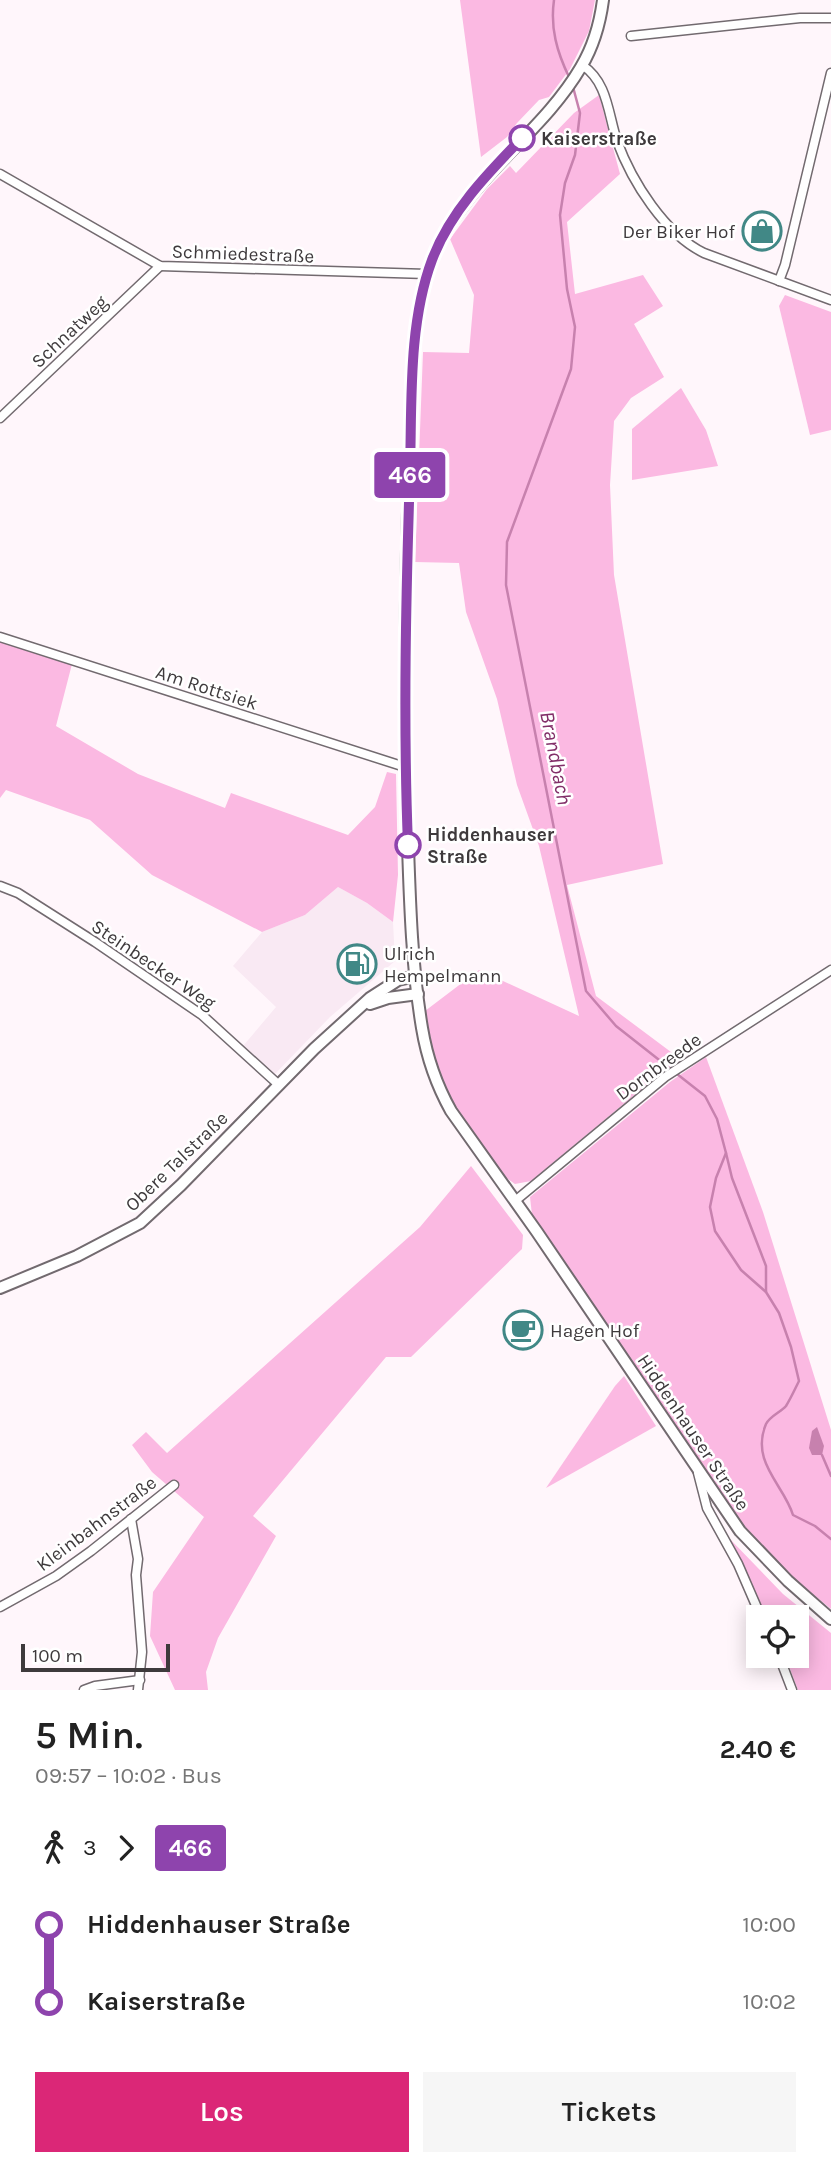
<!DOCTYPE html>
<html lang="de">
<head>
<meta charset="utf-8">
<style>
	body { margin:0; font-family:Karla,sans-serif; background:#f6f6f6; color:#222; height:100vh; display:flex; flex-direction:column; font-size:26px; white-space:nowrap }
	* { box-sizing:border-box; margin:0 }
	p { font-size:23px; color:#767676 }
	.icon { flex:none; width:38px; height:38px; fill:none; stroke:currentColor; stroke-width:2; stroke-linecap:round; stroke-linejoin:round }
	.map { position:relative; height:1690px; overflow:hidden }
	.panel { display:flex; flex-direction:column; background:#fff; flex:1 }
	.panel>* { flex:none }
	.badge { padding:0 14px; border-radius:5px; font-size:24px; line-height:46px }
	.controls { position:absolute; left:746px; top:1605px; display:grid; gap:14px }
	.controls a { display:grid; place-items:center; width:63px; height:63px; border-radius:0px; background:#fff; box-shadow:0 4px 18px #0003; font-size:35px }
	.scale { position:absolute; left:21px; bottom:18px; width:149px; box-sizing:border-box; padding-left:7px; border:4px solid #3e3a3c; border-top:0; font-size:19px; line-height:24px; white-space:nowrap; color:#3e3a3c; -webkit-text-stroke:5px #fff; paint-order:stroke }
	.map>.badge { position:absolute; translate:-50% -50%; box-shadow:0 0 0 4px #fff }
	.legs { display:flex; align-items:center; gap:10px; height:77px; padding:0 35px; font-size:23px }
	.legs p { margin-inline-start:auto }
	.head { display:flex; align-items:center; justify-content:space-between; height:119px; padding:0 35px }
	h1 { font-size:38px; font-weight:600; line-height:52px }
	.action { display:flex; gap:14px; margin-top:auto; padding:14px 35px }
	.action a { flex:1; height:80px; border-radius:0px; background:#db2777; color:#fff; font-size:28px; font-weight:600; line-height:80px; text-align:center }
	.action a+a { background:#f6f6f6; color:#222 }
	ul { padding:0 35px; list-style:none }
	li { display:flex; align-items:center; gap:24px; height:77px; font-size:26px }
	li i { display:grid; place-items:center; width:10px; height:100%; margin:0 9px; background:currentColor }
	li i::after { content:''; width:18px; height:18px; margin:-9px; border:5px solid; border-radius:50%; background:#fff }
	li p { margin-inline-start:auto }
	li:first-child i { background:linear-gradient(#0000 50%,currentColor 0) }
	li:last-child i { background:linear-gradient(currentColor 50%,#0000 0) }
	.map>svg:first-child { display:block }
	.built { fill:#f9e9f3 }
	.green { fill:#fbb9e2 }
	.water { fill:#c781ae }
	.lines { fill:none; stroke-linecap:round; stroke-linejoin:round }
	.stream { stroke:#c781ae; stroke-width:2.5 }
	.street-casing { stroke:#726a6f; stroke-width:11 }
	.secondary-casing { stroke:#726a6f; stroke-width:14 }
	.street { stroke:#fff; stroke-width:8 }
	.secondary { stroke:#fff; stroke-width:10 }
	.line-1-casing { stroke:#fff; stroke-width:16 }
	.line-1 { stroke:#8e44ad; stroke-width:10 }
	.stop-1-dot { fill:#fff; stroke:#8e44ad; stroke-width:3.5 }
	.labels { text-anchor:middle; stroke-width:5; stroke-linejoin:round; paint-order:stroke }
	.stop-label { font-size:19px; font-weight:bold; fill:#3e3a3c; stroke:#fff; text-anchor:start }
	.poi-label { font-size:19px; fill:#3e3a3c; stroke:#fff; text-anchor:start }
	.street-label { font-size:19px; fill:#3e3a3c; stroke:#fff }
	.water-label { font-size:21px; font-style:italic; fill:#822f69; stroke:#fff }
</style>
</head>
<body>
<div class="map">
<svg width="831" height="1690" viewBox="0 0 831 1690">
	<rect width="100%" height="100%" fill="#fff6fb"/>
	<polygon class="built" points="338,887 367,903 393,922 395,961 330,1017 274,1075 243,1046 276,1007 233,966 262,932 305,915"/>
	<g class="green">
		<polygon points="460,0 595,0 589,31 570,69 549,97 539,100 517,123 507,137 481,157"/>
		<path d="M599 95 620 174 567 222 575 294 643 275 663 306 634 324 664 377 631 398 614 421 610 485 614 575 663 864 567 885 596 996 679 1058 531 1181 515 1184 505 1177C485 1148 459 1119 444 1086 434 1063 430 1036 425 1011L479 970 579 1016 539 846 517 785 497 699 466 612 459 563 415 562 423 352 469 353 474 295 450 239 487 189 510 166 516 173 574 113Z"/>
		<polygon points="785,295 831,312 831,430 810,435 779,306"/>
		<polygon points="681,388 706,430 718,466 632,480 632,429"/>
		<polygon points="0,641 72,664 56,726 138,774 225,808 231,793 348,835 375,807 387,772 396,774 398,875 393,922 367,903 338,887 305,915 262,932 152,875 90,820 6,790 0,798"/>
		<polygon points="706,1057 763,1212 831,1430 831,1609 787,1573 739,1522 532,1215 530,1197 670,1082"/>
		<polygon points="471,1166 523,1235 522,1249 411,1357 386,1357 253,1516 276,1536 218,1638 206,1672 208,1690 175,1690 150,1636 153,1592 204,1517 152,1472 132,1445 146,1432 167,1453 420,1227"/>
		<polygon points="624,1376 656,1426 546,1488 615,1386"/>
		<polygon points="728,1537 783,1594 831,1633 831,1690 798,1690 785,1656 796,1656 796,1617 766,1617"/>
	</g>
	<polygon class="water" points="817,1427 824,1446 822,1455 812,1455 809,1448 812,1431"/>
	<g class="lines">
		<g class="stream">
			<path d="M554 0C550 28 557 52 569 77"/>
			<path d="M573 87 580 113 575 155 565 183 560 215 567 289 575 327 571 369 507 542 506 585 586 991 616 1026 705 1096 717 1119 726 1153 716 1178 710 1207 715 1231 741 1270 766 1292 779 1313 791 1347 799 1381C795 1389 791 1398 786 1406 781 1412 770 1416 766 1424 750 1462 784 1485 793 1515L815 1526 831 1539"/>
			<polyline points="726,1153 732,1178 766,1266 766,1292"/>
			<polyline points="822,1455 831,1476"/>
		</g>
		<g class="street-casing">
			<g id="street">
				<polyline points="631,36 800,18 831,18"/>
				<path d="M582 65C608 82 608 114 617 141 632 182 665 234 704 253L831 300"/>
				<polyline points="0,174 160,266 427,274"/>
				<polyline points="779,281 785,265 831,73"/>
				<polyline points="0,418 160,266"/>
				<polyline points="0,637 405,767"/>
				<polyline points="0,886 18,893 95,942 202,1015 279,1085"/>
				<polyline points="515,1201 665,1077 831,970"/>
				<polyline points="698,1473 707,1508 738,1564 761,1617"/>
				<polyline points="131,1519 138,1559 136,1575 142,1652 138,1690"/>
				<polyline points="0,1607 56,1576 91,1551 174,1485"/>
				<polyline points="779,1656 792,1690"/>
				<polyline points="84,1690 95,1686 140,1680"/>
			</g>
		</g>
		<g class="secondary-casing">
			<g id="secondary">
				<path d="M603 0C600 23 593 47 581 67 540 137 466 178 433 257 408 318 412 413 409 479 405 602 403 723 408 846 410 906 412 968 422 1028 427 1058 437 1086 451 1111L537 1232 740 1531 788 1581 831 1619"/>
				<polyline points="370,1004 388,998 418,994"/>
				<polyline points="0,1288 77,1256 140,1223 181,1185 314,1049 370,998 398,980 416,976"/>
			</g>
		</g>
		<use href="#street" class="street"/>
		<use href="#secondary" class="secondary"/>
	</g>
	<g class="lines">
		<g class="line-1-casing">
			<path id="line-1" d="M408 845C403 720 406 595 410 470 412 403 408 324 432 260 450 212 487 174 522 138"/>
		</g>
		<use href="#line-1" class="line-1"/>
	</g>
	<defs>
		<g id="shop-ring" transform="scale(2.0125)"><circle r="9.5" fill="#fff" stroke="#418886" stroke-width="1.5"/><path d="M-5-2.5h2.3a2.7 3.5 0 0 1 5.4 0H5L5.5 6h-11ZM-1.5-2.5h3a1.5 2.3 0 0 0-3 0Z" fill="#418886"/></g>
		<g id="fuel-ring" transform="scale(2.0125)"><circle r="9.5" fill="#fff" stroke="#418886" stroke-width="1.5"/><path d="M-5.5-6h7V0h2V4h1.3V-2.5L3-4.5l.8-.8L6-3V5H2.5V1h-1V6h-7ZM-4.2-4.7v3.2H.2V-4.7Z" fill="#418886"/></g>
		<g id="cafe-ring" transform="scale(2.0125)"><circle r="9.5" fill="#fff" stroke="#418886" stroke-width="1.5"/><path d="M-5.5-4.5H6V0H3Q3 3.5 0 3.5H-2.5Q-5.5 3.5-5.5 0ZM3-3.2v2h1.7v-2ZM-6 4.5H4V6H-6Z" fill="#418886"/></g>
	</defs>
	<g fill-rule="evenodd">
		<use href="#shop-ring" x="762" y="231"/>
		<use href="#fuel-ring" x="357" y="964"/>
		<use href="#cafe-ring" x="523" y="1330"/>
	</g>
	<g class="stop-1-dot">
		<circle cx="522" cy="138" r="12"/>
		<circle cx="408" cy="845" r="12"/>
	</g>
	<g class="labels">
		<g class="stop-label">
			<text x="541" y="145">Kaiserstraße</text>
			<text x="427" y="841">Hiddenhauser<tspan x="427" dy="22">Straße</tspan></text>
		</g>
		<g class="poi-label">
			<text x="735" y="238" text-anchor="end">Der Biker Hof</text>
			<text x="384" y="960">Ulrich<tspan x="384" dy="22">Hempelmann</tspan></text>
			<text x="550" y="1337">Hagen Hof</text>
		</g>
		<g class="street-label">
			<text transform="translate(243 253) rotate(2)" y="7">Schmiedestraße</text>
			<text transform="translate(69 331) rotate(-43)" y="7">Schnatweg</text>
			<text transform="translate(207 687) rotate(18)" y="7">Am Rottsiek</text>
			<text transform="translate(154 964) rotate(34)" y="7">Steinbecker Weg</text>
			<text transform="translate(658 1066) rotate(-36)" y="7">Dornbreede</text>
			<text transform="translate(176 1161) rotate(-44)" y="7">Obere Talstraße</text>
			<text transform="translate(694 1432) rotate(56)" y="7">Hiddenhauser Straße</text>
			<text transform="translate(96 1523) rotate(-37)" y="7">Kleinbahnstraße</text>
		</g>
		<g class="water-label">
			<text transform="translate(556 758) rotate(79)" y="7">Brandbach</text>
		</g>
	</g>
</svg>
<div class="controls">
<a><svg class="icon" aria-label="locate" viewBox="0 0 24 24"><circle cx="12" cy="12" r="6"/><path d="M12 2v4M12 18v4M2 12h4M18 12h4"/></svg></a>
</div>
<div class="scale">100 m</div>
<b class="badge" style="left:410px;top:475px;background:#8e44ad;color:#fff">466</b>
</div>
<section class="panel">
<div class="head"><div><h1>5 Min.</h1><p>09:57 – 10:02 · Bus</p></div><b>2.40 €</b></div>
<div class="legs"><svg class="icon" aria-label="walk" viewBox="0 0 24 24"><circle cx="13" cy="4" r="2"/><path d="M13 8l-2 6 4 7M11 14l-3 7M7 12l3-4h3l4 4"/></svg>3<svg class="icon" aria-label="forward" viewBox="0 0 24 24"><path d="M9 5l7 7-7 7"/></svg><b class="badge" style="background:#8e44ad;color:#fff">466</b></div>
<ul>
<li><i style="color:#8e44ad"></i><b>Hiddenhauser Straße</b><p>10:00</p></li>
<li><i style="color:#8e44ad"></i><b>Kaiserstraße</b><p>10:02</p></li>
</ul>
<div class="action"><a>Los</a><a>Tickets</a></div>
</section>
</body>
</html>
